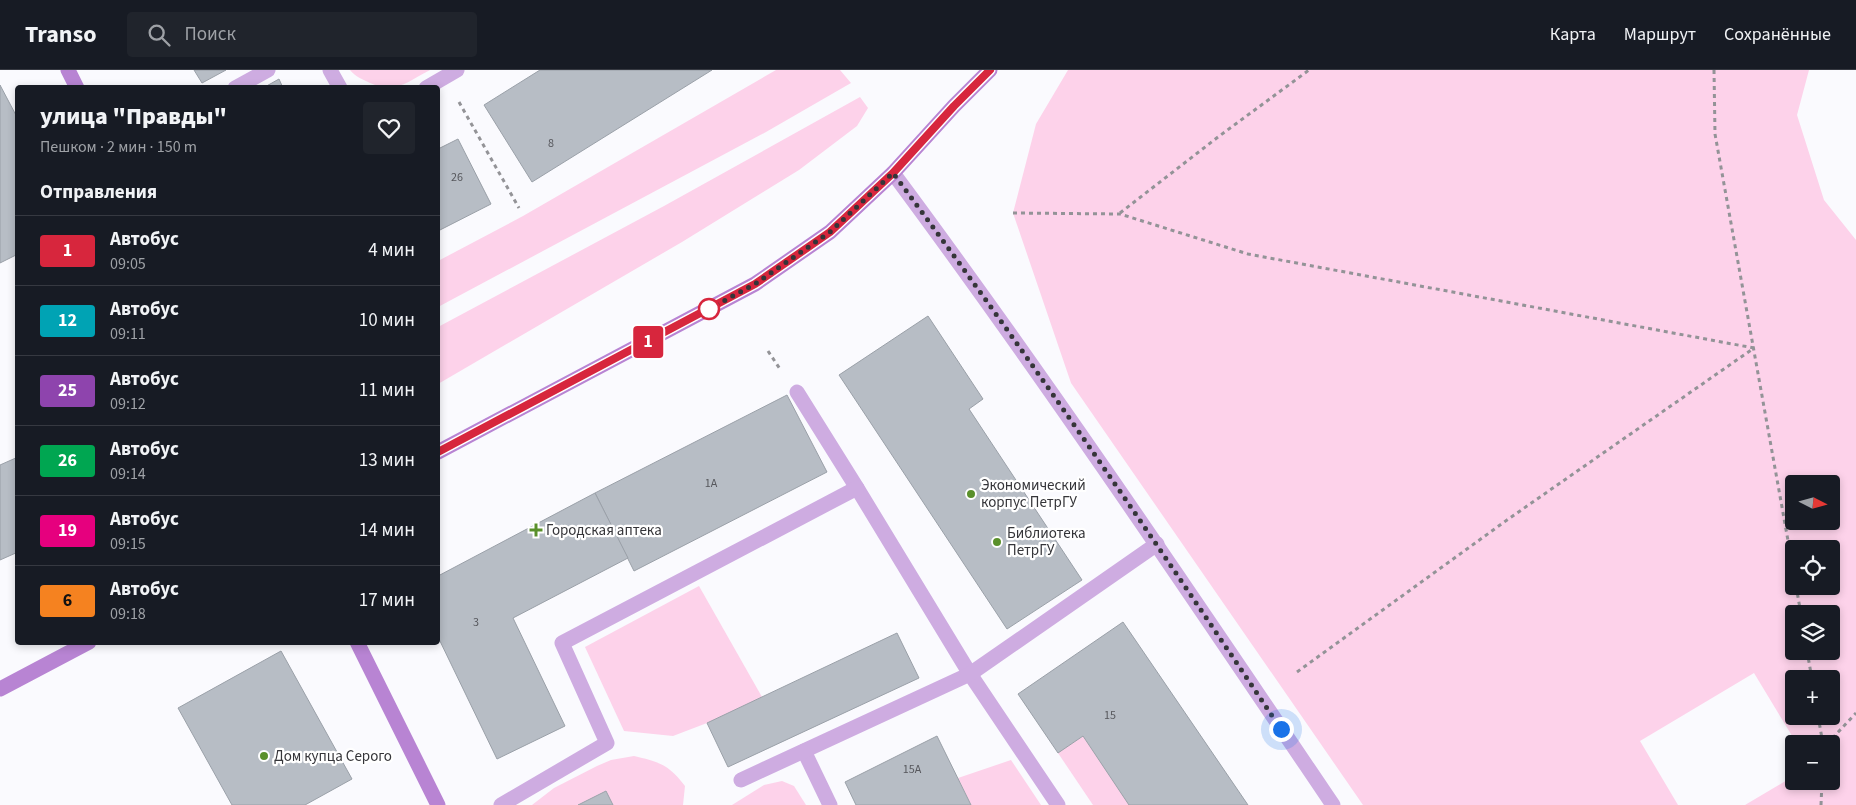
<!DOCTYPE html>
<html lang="ru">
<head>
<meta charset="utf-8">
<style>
	body { margin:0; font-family:"Source Sans 3",sans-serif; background:#20242c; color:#f1f3f6; height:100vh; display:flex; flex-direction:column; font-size:19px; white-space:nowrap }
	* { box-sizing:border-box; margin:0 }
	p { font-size:16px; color:#9ea1a6 }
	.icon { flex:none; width:28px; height:28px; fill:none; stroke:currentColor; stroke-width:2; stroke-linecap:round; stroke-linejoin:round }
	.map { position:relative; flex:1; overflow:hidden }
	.side { position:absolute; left:15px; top:15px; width:425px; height:560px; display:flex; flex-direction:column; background:#171b24; border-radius:5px; box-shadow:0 2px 8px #0003 }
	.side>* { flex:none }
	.badge { padding:0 10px; border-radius:4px; font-size:18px; line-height:32px }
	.needle { width:32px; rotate:96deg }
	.controls { position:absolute; left:1785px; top:405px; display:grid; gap:10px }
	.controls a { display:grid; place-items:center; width:55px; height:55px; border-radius:5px; background:#171b24; box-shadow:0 2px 8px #0003; font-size:25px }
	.you { position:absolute; width:25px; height:25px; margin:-12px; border:4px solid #fff; border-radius:50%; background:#1a73e8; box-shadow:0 0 0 8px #1a73e833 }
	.map>.badge { position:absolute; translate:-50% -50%; box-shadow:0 0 0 2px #fff }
	h2 { padding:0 25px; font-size:19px; line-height:45px }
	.round { display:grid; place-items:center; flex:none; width:52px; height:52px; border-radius:5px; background:#20242c }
	.overview { display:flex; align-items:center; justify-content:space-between; height:85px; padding:0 25px }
	h1 { font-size:24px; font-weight:800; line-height:38px }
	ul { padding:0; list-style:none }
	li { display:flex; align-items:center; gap:15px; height:70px; padding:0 25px; border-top:1px solid #363941 }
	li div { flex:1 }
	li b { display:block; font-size:19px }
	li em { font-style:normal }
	li .badge { min-width:55px; font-weight:700; text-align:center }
	header { display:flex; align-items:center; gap:30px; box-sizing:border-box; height:70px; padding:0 25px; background:#171b24; border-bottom:1px solid #363941 }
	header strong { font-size:24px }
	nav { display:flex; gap:28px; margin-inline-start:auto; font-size:18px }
	.search { width:350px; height:45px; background:#20242c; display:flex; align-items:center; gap:12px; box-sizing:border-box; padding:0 18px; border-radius:5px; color:#9ea1a6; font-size:19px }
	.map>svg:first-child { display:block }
	.green { fill:#fdd2ea; fill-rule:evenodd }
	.building { fill:#b7bdc5; stroke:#9aa0a8 }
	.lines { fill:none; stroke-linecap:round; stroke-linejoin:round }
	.path { stroke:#939397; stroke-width:3; stroke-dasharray:4 4; stroke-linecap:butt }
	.service { stroke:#ceace1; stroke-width:15 }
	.minor { stroke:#ceace1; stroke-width:15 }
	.secondary { stroke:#b884d3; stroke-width:15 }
	.line-casing { stroke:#fff; stroke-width:11 }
	.line { stroke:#d7263d; stroke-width:8 }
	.walk { stroke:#353539; stroke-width:5; stroke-dasharray:0 9 }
	.stop-dot { fill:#fff; stroke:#d7263d; stroke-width:2.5 }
	.poi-dot { fill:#5a902b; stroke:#fff; stroke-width:2 }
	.labels { text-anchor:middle; stroke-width:4.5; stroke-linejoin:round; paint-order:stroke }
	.number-label { font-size:12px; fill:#56575c }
	.poi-label { font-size:15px; fill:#353539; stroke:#fff; text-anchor:start }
</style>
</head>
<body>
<header>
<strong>Transo</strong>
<div class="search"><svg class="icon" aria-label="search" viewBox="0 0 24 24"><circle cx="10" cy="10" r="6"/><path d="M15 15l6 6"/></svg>Поиск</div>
<nav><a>Карта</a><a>Маршрут</a><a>Сохранённые</a></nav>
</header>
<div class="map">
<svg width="1856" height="735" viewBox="0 0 1856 735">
	<rect width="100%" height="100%" fill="#fafafe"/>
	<g class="green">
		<path d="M350 0H430C407 12 396 24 370 13 362 9 356 7 350 0Z"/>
		<polygon points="776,0 840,0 851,13 766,62 438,237 438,191 523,146"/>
		<path d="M1068 0H1809L1797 45 1824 130 1856 170V735H1745L1794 706V711H1831V674H1797L1754 603 1640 671 1678 735H1363L1071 313 1013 143 1036 54ZM1794 414H1831V451H1794ZM1794 479H1831V516H1794ZM1794 544H1831V581H1794ZM1794 609H1831V646H1794Z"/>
		<polygon points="860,27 868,38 857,56 799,100 682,172 438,314 438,257 664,136"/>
		<polygon points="699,516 762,627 707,653 673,666 624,661 585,577"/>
		<polygon points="1083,666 1129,735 1093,735 1058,683"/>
		<path d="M634 686C660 692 669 695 685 716L683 735H613L606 721 578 735H532L554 718 597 696 611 690Z"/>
		<polygon points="1011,690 1041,735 971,735 958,708"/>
		<polygon points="782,711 794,716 806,735 732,735 764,715"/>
	</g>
	<g class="building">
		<polygon points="194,0 226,0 202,13"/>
		<polygon points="540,0 712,0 532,112 484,35"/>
		<polygon points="279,9 283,18 263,18"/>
		<polygon points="0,15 18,49 18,184 0,193"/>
		<polygon points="458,69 491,134 438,161 438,79"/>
		<polygon points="928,246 983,329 969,339 1082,510 1007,559 839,305"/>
		<polygon points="787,325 827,402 634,501 595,423"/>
		<polygon points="18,387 18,482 0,490 0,395"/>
		<polygon points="595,423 628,488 513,548 565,656 497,689 438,567 438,506"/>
		<polygon points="1123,552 1248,735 1129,735 1083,666 1058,683 1018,624"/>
		<polygon points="897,563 919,608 728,697 707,653"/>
		<polygon points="281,581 352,709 305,735 232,735 178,638"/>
		<polygon points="937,666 971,735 856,735 845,712"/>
		<polygon points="606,721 613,735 578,735"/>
	</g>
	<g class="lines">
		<g class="path">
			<polyline points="1714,0 1715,64 1794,504"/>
			<polyline points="459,32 519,138"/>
			<polyline points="1013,143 1120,144 1248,184 1754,278"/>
			<polyline points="1120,143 1218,67 1309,0"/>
			<polyline points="768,281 780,299"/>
			<polyline points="1796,516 1801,544"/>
			<polyline points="1807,581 1812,609"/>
			<polyline points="1297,602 1507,450 1754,278"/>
			<polyline points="1818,646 1823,674"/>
			<polyline points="1827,674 1856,643"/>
			<polyline points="1821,735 1822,711"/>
		</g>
		<g class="service">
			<polyline points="330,0 340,18"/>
			<polyline points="235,18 268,0"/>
			<polyline points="426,18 457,0"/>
			<polyline points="797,322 857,418 970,604 1058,735"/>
			<polyline points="804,681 830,735"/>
			<polyline points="741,710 970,604 1157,474"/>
			<polyline points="501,735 607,673 562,573 857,418"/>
		</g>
		<path class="minor" d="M893 103C1046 309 1189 522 1333 735"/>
		<g class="secondary">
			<polyline points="68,0 77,18"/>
			<polyline points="438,382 755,214 830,162 893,103 954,36 990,0"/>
			<polyline points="357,572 438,735"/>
			<polyline points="0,619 89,572"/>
		</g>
	</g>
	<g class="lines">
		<g class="line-casing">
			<polyline id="line" points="438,382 755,214 830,162 893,103 954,36 990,0"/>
		</g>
		<use href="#line" class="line"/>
		<path class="walk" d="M709 239 755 214 830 162 893 103C1028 284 1155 471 1281 659"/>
	</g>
	<circle class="stop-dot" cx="709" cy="239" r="10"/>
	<g class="poi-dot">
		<circle cx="971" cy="424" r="5"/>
		<path d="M533.5 452.5h5v5h5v5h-5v5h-5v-5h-5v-5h5z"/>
		<circle cx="997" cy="472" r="5"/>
		<circle cx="264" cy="686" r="5"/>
	</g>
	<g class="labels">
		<g class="number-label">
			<text x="551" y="77">8</text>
			<text x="457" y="111">26</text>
			<text x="711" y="417">1А</text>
			<text x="476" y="556">3</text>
			<text x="1110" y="649">15</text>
			<text x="912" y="703">15А</text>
		</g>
		<g class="poi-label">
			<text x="981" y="420">Экономический<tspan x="981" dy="17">корпус ПетрГУ</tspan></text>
			<text x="546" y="465">Городская аптека</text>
			<text x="1007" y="468">Библиотека<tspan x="1007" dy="17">ПетрГУ</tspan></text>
			<text x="274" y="691">Дом купца Серого</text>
		</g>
	</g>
</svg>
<div class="controls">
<a><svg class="needle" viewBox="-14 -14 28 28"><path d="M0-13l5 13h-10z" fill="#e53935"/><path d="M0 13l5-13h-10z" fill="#9ea1a6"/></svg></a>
<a><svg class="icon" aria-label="locate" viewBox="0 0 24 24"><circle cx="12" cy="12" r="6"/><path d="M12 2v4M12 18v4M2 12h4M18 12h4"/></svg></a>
<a><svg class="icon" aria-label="layers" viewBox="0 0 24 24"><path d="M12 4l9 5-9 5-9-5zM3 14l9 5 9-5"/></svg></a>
<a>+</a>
<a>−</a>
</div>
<div class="you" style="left:1281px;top:659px"></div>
<b class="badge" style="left:648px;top:272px;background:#d7263d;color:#fff">1</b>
<section class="side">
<div class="overview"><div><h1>улица &quot;Правды&quot;</h1><p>Пешком · 2 мин · 150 m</p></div><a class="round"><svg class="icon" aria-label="heart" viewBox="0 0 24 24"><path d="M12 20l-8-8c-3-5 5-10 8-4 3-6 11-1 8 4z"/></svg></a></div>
<h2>Отправления</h2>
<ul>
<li><span class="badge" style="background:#d7263d;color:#fff">1</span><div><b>Автобус</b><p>09:05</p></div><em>4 мин</em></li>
<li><span class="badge" style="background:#00a3b4;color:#fff">12</span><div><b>Автобус</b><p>09:11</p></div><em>10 мин</em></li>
<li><span class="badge" style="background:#8e44ad;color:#fff">25</span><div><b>Автобус</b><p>09:12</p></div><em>11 мин</em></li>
<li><span class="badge" style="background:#00a651;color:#fff">26</span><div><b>Автобус</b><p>09:14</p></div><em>13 мин</em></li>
<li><span class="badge" style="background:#e6007e;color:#fff">19</span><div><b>Автобус</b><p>09:15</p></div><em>14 мин</em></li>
<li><span class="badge" style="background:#f58220;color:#111">6</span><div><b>Автобус</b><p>09:18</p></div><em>17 мин</em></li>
</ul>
</section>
</div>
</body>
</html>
